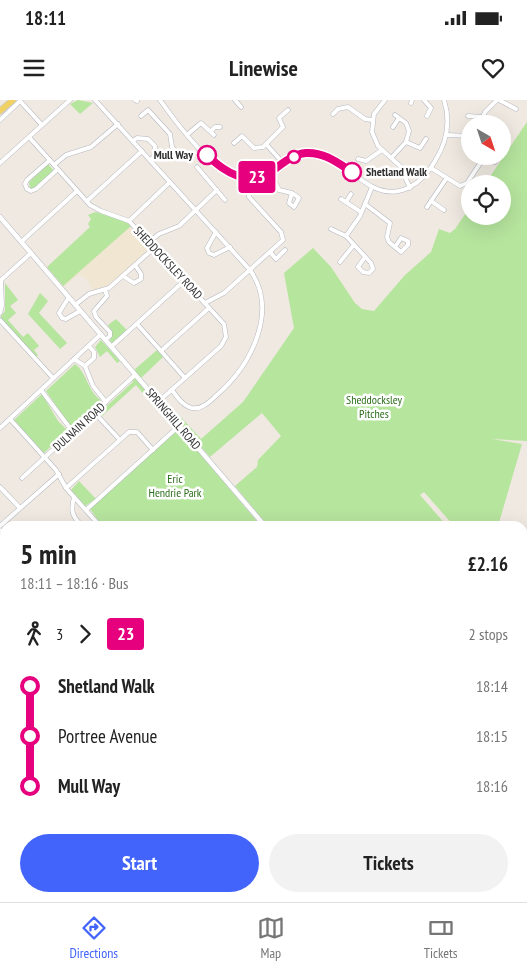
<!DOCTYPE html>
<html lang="en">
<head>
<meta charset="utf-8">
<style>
	body { margin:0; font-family:"PT Sans Narrow",sans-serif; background:#f2f2f2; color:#222; height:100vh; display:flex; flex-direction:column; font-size:19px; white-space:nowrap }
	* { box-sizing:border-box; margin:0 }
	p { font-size:16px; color:#767676 }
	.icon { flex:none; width:28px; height:28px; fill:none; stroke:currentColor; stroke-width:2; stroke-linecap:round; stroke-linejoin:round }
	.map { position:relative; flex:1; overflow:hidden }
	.panel { position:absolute; left:0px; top:421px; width:528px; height:381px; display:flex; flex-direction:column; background:#fff; border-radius:15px 15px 0 0; box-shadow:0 5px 20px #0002 }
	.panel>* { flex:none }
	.badge { padding:0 10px; border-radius:4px; font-size:18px; line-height:32px }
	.needle { width:32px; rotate:141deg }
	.tools { position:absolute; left:461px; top:15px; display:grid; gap:10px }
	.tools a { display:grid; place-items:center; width:50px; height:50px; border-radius:50%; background:#fff; box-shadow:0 5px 20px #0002; font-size:25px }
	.map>.badge { position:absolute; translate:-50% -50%; box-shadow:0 0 0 2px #fff }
	.legs { display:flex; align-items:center; gap:8px; height:55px; padding:0 20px; font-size:16px }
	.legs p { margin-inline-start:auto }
	.head { display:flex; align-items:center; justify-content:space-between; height:85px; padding:0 20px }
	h1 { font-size:28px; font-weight:700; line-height:38px }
	.cta { display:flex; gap:10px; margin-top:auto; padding:10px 20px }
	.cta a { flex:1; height:58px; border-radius:30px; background:#4264fb; color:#fff; font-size:20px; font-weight:700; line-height:58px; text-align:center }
	.cta a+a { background:#f2f2f2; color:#222 }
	ul { padding:0 20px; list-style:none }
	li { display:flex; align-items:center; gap:18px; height:50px; font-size:19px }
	li i { display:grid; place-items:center; width:8px; height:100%; margin:0 6px; background:currentColor }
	li i::after { content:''; width:12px; height:12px; margin:-6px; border:4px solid; border-radius:50%; background:#fff }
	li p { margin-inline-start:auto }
	li:first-child i { background:linear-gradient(#0000 50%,currentColor 0) }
	li:last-child i { background:linear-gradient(currentColor 50%,#0000 0) }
	.status { display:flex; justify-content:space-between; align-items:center; height:35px; padding:0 25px; background:#fff; direction:ltr }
	.status svg { height:14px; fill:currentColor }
	header { display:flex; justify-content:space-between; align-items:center; height:65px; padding:0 20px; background:#fff; font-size:22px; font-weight:700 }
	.menu { display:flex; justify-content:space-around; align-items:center; height:70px; border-top:1px solid #e0e0e0; background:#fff; font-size:14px; color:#767676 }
	.menu a { display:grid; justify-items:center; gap:2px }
	.menu .on { color:#4264fb }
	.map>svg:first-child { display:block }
	.education { fill:#f0e6d1 }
	.green { fill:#b6e59e }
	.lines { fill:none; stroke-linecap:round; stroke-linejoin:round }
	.minor-casing { stroke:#b4b7c1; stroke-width:5 }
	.tertiary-casing { stroke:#b4b7c1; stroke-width:5.5 }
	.primary-casing { stroke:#c9c9c9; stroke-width:7 }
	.minor { stroke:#fff; stroke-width:4 }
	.tertiary { stroke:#fff; stroke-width:4.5 }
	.primary { stroke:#f2d163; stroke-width:5.5 }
	.line-1-casing { stroke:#fff; stroke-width:11 }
	.line-1 { stroke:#e6007e; stroke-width:8 }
	.stop-1-dot { fill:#fff; stroke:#e6007e; stroke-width:2.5 }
	.labels { text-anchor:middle; stroke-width:5; stroke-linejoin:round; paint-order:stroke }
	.stop-label { font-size:12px; font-weight:bold; fill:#2e2e2e; stroke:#fff; text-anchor:end }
	.street-label { font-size:12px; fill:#2e2e2e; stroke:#fff }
	.park-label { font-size:12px; fill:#2c6e1b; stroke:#fff }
</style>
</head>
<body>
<div class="status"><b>18:11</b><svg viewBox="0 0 49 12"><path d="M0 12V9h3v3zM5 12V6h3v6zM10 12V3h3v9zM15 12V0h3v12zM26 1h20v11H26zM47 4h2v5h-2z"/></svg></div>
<header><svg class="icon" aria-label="menu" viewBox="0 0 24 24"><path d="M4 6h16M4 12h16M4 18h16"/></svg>Linewise<svg class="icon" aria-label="heart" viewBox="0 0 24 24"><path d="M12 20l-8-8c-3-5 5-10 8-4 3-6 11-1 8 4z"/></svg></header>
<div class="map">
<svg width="527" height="802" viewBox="0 0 527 802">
	<rect width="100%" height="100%" fill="#efe9e1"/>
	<g class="education">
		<polygon points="127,122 150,148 108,186 92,190 88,180 79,174 64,187 47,167"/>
		<polygon points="523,513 527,517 527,617 524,618"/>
	</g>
	<g class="green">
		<polygon points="78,0 93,3 80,14 70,4"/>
		<polygon points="527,22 527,341 492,339 522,344 498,426 454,426 424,392 420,395 447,426 268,426 235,386 257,367 258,360 281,336 262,313 210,357 174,316 177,313 201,339 243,302 294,228 284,173 313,148 331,167 355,203 362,209 374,211 405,175 431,152 439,129 450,133 455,129 470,107 470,116 502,116 502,84 485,84"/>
		<polygon points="48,64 54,71 34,89 30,88 29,82"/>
		<polygon points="95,112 122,119 131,126 63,186 47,167 90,127 88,124 91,119 88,115"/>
		<polygon points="5,183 18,200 10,206 16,213 8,220 23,237 28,233 39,246 34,250 38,255 36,257 0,218 5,211"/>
		<polygon points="40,193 48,201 39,213 67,243 60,249 28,214"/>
		<polygon points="116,219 127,230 112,243 110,241 112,232 108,225"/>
		<polygon points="101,240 120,261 117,263 107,251 100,257 95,247"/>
		<polygon points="157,250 163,257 141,278 134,270"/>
		<path d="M75 264C87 273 88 292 101 300L71 327 46 291Z"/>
		<polygon points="136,279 175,325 173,328 136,285 102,316 99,313 133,282 132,280"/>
		<polygon points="42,294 58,321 68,331 44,353 14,320"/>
		<polygon points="178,328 261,426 102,426 90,409"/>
		<polygon points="79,381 96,399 85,406 71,390"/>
	</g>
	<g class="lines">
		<g class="minor-casing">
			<g id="minor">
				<path d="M95 0 250 170C279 211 251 265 218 294 211 300 203 310 192 308 183 306 177 297 172 290"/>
				<polyline points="135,0 137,1"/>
				<path d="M160 0C181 29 228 98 270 72 286 62 298 50 318 54 340 58 354 78 373 87 399 100 422 84 435 61 447 42 451 22 444 0"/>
				<polyline points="235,0 241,7"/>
				<polyline points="385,0 374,14 372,32 378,46 400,66 410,88"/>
				<polyline points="424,0 431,8 427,16"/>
				<polyline points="499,0 516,9"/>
				<polyline points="20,1 42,25"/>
				<polyline points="411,3 412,0"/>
				<polyline points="333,14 338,9 348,7 365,19 372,20"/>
				<polyline points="141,16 148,10 170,34 172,47 179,55"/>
				<polyline points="468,16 482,17"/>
				<polyline points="0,20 20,1"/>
				<polyline points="480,24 485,12 497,0"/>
				<polyline points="393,27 399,18"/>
				<polyline points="211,31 215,27 220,27"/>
				<polyline points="188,34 201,23 214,35"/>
				<polyline points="446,35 470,36"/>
				<polyline points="29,37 90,105 101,111 129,121 224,224 226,237 221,246 158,302"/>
				<polyline points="133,41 137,38 148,39 155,46 154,57 150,60"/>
				<polyline points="406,42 420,48 426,39"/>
				<polyline points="234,43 242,36 254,48 263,47 283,27 279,18 288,10"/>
				<polyline points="266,44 283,63"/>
				<polyline points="488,56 495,62"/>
				<polyline points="392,57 406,42 409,31 406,23 395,15"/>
				<polyline points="358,59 366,61 382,50"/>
				<polyline points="50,60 27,80 25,84 27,89 31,91 36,89 58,69"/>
				<polyline points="0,63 70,0"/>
				<polyline points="54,65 66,55 91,47 118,24"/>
				<polyline points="197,67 225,100"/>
				<polyline points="431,68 460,86 467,83 483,59"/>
				<path d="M270 72 279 90C287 92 293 92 299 98L294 107 289 103 292 93"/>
				<polyline points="341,99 361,112"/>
				<polyline points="87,101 142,51"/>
				<polyline points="431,101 444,110"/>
				<polyline points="346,102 351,94"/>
				<polyline points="365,104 390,123 387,137 389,142 401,152 408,145 408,141 401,138 395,147"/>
				<polyline points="427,107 446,79"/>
				<polyline points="129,121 170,82"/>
				<polyline points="331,129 346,136"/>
				<polyline points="216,132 207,148 209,153 214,155 230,147"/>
				<polyline points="21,142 77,91"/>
				<polyline points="149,142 159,134 179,126 217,90"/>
				<polyline points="270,152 276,159 285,150"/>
				<polyline points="365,157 358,167 363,172 369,173 373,169 371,163 346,136 360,116 372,87"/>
				<polyline points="340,162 353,146"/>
				<polyline points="123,176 134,183 141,179 141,174 135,165"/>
				<polyline points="0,181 31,153"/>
				<polyline points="69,197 59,213 62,218 66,219 80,211"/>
				<polyline points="205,203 224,193 283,140 281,132 249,97 247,78"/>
				<polyline points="75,205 89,194 109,188 154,148"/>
				<polyline points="0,213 2,206 1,181"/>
				<polyline points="0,220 53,278"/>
				<polyline points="137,224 185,278"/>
				<polyline points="105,240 110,236 110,232 96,217 94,211 107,196 105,190"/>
				<polyline points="111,247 184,181"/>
				<polyline points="161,251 209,208"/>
				<polyline points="74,259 85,266 94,258 94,252 89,246"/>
				<polyline points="85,266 93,286 106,302"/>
				<polyline points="41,290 73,332"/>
				<polyline points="94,312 120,340"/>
				<polyline points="10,319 56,370 66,388 100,426"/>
				<polyline points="0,328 100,235"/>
				<polyline points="22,378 135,275"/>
				<polyline points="0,387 19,407"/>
				<polyline points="66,388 129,332 137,332 153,350"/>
				<path d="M74 397C71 410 71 415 81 425H99"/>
				<polyline points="86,410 179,326"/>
				<polyline points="0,426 59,374"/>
				<polyline points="0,430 5,435"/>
				<polyline points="0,485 5,491"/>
				<polyline points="0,542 5,545"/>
				<polyline points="0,592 5,591"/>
				<polyline points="0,622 5,621"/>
				<polyline points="522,629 524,623"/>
				<polyline points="0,636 5,636"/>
				<polyline points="522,670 527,666"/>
				<polyline points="0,709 5,704"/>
				<polyline points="522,718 527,714"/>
				<polyline points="0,792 5,788"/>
				<polyline points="17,798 21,802"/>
				<polyline points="350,798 350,802"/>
				<polyline points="491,798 496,802"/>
				<polyline points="65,802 67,798"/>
				<polyline points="117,802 119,798"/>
				<polyline points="155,802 157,798"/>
				<polyline points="218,802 224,798"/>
				<polyline points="278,802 287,798"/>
				<polyline points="431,802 432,798"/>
				<polyline points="497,802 501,798"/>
			</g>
		</g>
		<g class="tertiary-casing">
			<g id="tertiary">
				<polyline points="0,117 265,426"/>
				<polyline points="522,729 527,734"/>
				<polyline points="0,781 5,776"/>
				<polyline points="308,798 310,802"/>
			</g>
		</g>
		<g class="primary-casing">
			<polyline id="primary" points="0,11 13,0"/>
		</g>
		<use href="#minor" class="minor"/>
		<use href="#tertiary" class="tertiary"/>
		<use href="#primary" class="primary"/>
	</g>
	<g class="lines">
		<g class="line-1-casing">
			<path id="line-1" d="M207 55C224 72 248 87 272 71 283 63 293 54 306 53 324 52 338 63 352 72"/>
		</g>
		<use href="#line-1" class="line-1"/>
	</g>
	<g class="stop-1-dot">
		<circle cx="207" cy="55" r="9"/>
		<circle cx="294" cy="57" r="6"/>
		<circle cx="352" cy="72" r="9"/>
	</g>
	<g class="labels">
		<g class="stop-label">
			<text x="193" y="59">Mull Way</text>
			<text x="366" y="76" text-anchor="start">Shetland Walk</text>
		</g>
		<g class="street-label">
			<text transform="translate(168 163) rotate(47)" y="4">SHEDDOCKSLEY ROAD</text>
			<text transform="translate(173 319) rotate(49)" y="4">SPRINGHILL ROAD</text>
			<text transform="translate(79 327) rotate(-42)" y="4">DULNAIN ROAD</text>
		</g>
		<g class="park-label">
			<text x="374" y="304">Sheddocksley<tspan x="374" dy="14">Pitches</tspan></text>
			<text x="175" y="383">Eric<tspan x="175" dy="14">Hendrie Park</tspan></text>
		</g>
	</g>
</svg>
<div class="tools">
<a><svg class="needle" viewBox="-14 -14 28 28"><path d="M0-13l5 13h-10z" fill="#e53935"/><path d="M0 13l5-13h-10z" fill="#767676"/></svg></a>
<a><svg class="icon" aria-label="locate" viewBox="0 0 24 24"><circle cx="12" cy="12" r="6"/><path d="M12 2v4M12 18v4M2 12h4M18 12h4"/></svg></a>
</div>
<b class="badge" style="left:257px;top:77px;background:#e6007e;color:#fff">23</b>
<section class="panel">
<div class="head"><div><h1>5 min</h1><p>18:11 – 18:16 · Bus</p></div><b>£2.16</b></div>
<div class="legs"><svg class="icon" aria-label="walk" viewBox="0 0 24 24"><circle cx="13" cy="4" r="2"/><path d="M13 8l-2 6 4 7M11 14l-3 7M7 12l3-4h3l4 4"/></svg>3<svg class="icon" aria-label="forward" viewBox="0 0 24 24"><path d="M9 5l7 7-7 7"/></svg><b class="badge" style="background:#e6007e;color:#fff">23</b><p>2 stops</p></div>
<ul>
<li><i style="color:#e6007e"></i><b>Shetland Walk</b><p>18:14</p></li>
<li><i style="color:#e6007e"></i><span>Portree Avenue</span><p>18:15</p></li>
<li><i style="color:#e6007e"></i><b>Mull Way</b><p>18:16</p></li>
</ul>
<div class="cta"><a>Start</a><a>Tickets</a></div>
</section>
</div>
<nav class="menu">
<a class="on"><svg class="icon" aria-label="directions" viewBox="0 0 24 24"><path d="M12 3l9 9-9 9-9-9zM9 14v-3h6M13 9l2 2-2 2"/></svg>Directions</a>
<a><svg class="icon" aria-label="map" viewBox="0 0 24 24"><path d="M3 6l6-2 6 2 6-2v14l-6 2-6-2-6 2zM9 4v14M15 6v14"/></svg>Map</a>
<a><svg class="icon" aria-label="tickets" viewBox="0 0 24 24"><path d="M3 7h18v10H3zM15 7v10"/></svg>Tickets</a>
</nav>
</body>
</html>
